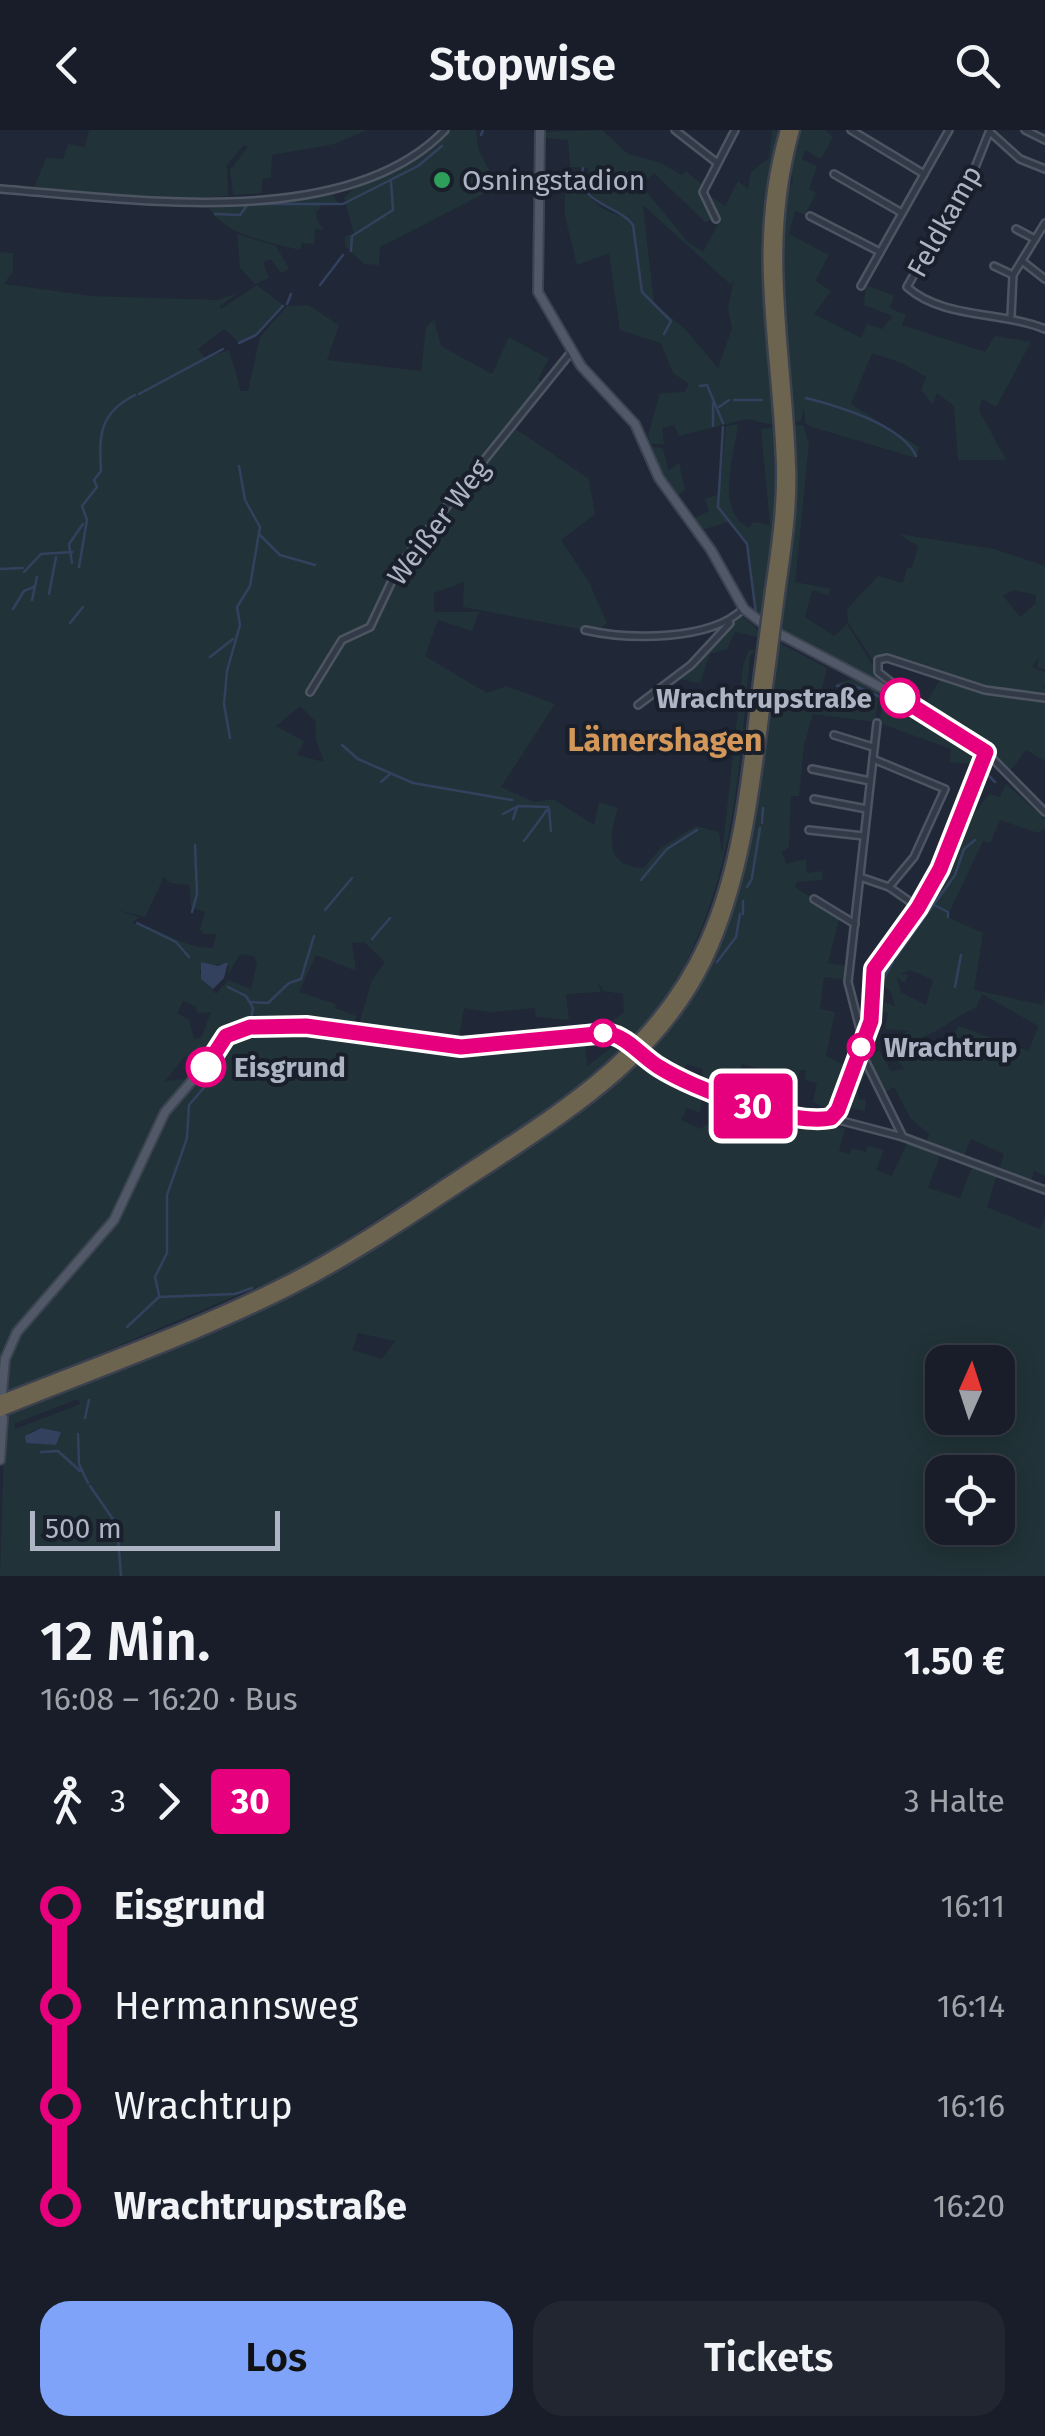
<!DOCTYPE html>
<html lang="de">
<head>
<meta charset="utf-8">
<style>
	body { margin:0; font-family:"Fira Sans",sans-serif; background:#212631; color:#f1f3f6; height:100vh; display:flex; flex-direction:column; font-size:38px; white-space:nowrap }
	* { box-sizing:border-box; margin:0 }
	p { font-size:32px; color:#9fa2a8 }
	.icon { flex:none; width:55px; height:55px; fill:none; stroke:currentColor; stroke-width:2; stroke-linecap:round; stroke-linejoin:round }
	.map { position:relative; height:1446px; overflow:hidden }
	.side { display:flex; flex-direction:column; background:#181d29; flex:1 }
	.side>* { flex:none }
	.badge { padding:0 20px; border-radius:8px; font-size:35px; line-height:65px }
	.needle { width:65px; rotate:3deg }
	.tools { position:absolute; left:925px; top:1215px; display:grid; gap:20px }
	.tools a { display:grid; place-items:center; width:90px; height:90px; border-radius:20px; background:#181d29; box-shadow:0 5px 25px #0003,0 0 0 2px #363b46; font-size:50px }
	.scale { position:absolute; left:30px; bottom:25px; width:250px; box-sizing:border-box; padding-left:10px; border:5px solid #adb4c4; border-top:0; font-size:28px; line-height:35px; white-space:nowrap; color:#adb4c4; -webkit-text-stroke:8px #191f2b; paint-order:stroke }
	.map>.badge { position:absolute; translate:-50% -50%; box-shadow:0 0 0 5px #fff }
	.legs { display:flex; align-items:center; gap:15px; height:110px; padding:0 40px; font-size:32px }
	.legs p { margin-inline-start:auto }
	.head { display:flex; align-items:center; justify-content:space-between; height:170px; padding:0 40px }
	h1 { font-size:55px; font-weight:600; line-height:75px }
	.action { display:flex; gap:20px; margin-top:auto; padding:20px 40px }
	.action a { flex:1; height:115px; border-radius:30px; background:#7ea3f8; color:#111; font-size:40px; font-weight:600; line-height:115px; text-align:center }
	.action a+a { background:#212631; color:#f1f3f6 }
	ul { padding:0 40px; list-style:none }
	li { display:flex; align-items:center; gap:35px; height:100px; font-size:38px }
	li i { display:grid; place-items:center; width:15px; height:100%; margin:0 12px; background:currentColor }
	li i::after { content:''; width:25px; height:25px; margin:-12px; border:8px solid; border-radius:50%; background:#181d29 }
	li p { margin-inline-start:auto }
	li:first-child i { background:linear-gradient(#0000 50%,currentColor 0) }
	li:last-child i { background:linear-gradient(currentColor 50%,#0000 0) }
	header { display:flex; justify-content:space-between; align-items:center; height:130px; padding:0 40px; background:#181d29; font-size:45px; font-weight:600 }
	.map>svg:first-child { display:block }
	.green { fill:#213338; fill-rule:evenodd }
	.water { fill:#33415e }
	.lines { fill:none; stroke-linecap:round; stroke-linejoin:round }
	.stream { stroke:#33415e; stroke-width:2.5 }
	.minor-casing { stroke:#4d5462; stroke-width:10 }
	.major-casing { stroke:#3c4351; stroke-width:12 }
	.highway-casing { stroke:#3b414f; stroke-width:15 }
	.minor { stroke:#333a47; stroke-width:5 }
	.major { stroke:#515867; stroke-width:8 }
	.highway { stroke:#6d6450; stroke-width:10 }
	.major-bridge-casing { stroke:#3c4351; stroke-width:12; stroke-linecap:butt }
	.highway-bridge-casing { stroke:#3b414f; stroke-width:15; stroke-linecap:butt }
	.major-bridge { stroke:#515867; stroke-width:8 }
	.highway-bridge { stroke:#6d6450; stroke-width:10 }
	.line-1-casing { stroke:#fff; stroke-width:22 }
	.line-1 { stroke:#e6007e; stroke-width:15 }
	.leisure-dot { fill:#2e9e5b; stroke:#191f2b; stroke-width:4 }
	.stop-1-dot { fill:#fff; stroke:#e6007e; stroke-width:5 }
	.labels { text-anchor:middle; stroke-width:8; stroke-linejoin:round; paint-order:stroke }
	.poi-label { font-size:28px; fill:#adb4c4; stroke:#191f2b; text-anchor:start }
	.street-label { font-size:28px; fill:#adb4c4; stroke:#191f2b }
	.stop-label { font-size:28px; font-weight:bold; fill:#adb4c4; stroke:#191f2b; text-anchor:start }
	.quarter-label { font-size:32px; font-weight:bold; fill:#d39859; stroke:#191f2b }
</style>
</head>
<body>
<header><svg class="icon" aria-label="back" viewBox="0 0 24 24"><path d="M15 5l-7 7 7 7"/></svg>Stopwise<svg class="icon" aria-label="search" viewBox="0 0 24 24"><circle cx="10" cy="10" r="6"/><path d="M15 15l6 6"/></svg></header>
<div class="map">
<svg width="1045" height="1446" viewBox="0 0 1045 1446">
	<rect width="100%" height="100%" fill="#202737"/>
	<g class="green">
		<polygon points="89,0 367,0 334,14 272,25 271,48 262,49 262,63 233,65 230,40 248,17 244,15 227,35 228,66 178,69 34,58 46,28 63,29 68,14 85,17"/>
		<polygon points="450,0 476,0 478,18 497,57 380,117 379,135 364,134 345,116 345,106 354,104 344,68 353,59 420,26"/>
		<path d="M602 0 628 24 661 33 682 45 686 41 704 56 702 69 714 89 705 92 654 43 641 55 688 112 703 122 721 88 705 62 725 76 738 51 748 59 751 42 769 28 772 0H779C753 113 765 184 773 295L747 289 679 306 674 295 662 298 664 314H651L648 305 660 263 684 262 689 254 673 243 661 213 620 200 609 123 577 135 565 86V47L580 44C584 67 603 84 625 86 605 79 589 68 583 46L589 44 588 38 570 37 568 10 546 8 543 2ZM643 75 731 155 734 150 728 178 732 199 718 238 685 199 654 173Z"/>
		<polygon points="801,0 825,0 833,7 821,29 805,20 802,29 817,36 809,59 816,63 805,85 795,81 789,104 829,125 815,151 831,161 814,184 861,208 867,194 882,199 893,186 864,175 866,155 894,166 890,178 906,185 902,195 985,222 995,206 1031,212 996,277 982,269 979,280 1006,330 958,330 954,276 937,263 933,275 921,260 926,247 902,233 872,223 851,274 919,317 916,328 812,297 805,293 804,277 801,291 793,293 779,147 786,60 793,52 791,41"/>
		<path d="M333 65 339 74 322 75 316 82 318 93 324 99H315L314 114 302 113 300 120C271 112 219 105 207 73Z"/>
		<polygon points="237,104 276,116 289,139 281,143 271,129 263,133 269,148 255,154 240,138"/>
		<path d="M0 122 13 123V141L4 154 92 166 218 170 238 163 220 176 221 179 257 155 283 175 258 204 240 213 224 199 198 219 205 228 229 220 241 261H248L260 207 287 176 308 175 339 195 327 230 421 241 426 198 434 189 441 216 492 244 509 207 549 229 538 249 542 255 396 436 513 297 589 349 595 384 561 410 589 452 607 493 596 502 463 477 464 452 434 463V482H479L472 501 438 490 425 526 487 563 506 556 555 574 501 657 534 672 553 669 594 695 599 672 618 678C609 707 604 736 643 738L661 718 696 696 719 702 722 724 743 536 749 520 757 521 750 525C737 670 730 796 633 913L611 892 624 882 623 864 603 861 598 851 601 862 566 864 569 890 536 887 535 878 490 882 464 878 458 915 358 898 372 850 385 832 364 812 352 813 356 841 316 825 299 862 336 874 335 878 356 886 354 898 256 894 227 902 218 898 214 903 221 908 206 932 166 975 112 1087 20 1190 0 1231ZM300 576 316 592V610L324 632 297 625 304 611 276 596ZM164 747 170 753 189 755 191 777 205 782 200 799 204 804H216L213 818C181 819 158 795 132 793L139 787 113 779 145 787ZM240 824 254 826 257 833 251 859 228 850 216 864 199 842C207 835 218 833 229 836L228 845ZM183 871 196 877 197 883 211 882 201 908 194 909 189 890 177 883ZM198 925 202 928 185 949 165 951 184 927Z"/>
		<path d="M738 294C735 325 714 380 749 398L753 392 770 395 761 299 773 297 776 374 762 488 756 484 747 414 728 392 702 400 693 389 709 381 705 369 719 364 726 296Z"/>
		<polygon points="793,295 803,295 809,314 795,452 831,459 828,465 812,460 805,487 834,506 847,494 877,542 912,570 780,503 796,383"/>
		<polygon points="654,317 663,318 668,341 679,333 685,360 676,366 650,319"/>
		<path d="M899 404 994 419 1045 436V540L1037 537 1039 527 1032 537 1045 542V556L1040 555 1045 558V631L1026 620 1010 641 978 609 923 577 877 539 925 574 941 548 983 561V556L885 522 873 531 848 492 847 479 878 446 903 453 907 438H912L918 416ZM1014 460 1036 465V473L1020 487 1003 466Z"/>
		<path d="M740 484 759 501 758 507 735 502 727 519 710 524 700 553 672 548 648 575 641 576C668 554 723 515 740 484Z"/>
		<path d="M778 512 827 538 821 562 839 568 837 553 852 549 879 562 875 592 813 584 804 615 799 666H791L789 717 782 722 786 734 806 729 807 743 822 741 823 750 797 752 795 757 840 786 828 833 848 836 847 850 824 847 820 879 835 882 826 926 847 936 834 979 827 985 826 978 813 972 817 953 805 950 806 940H800L793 979 775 976 782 944 742 934 736 949 763 960 759 973 702 950 703 939 687 934 681 944 648 926C753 812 759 656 778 512Z"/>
		<polygon points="884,565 977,619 979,628 967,662 973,634 950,632 951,619 879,593"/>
		<path d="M1006 654 1045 689V698L1038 703 1000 690 990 713 983 711 947 787 983 803 974 860 1043 875 1045 866V1046L1034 1041 1030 1053 999 1041 1004 1024 971 1009 963 1029 926 1015 929 1004 911 989 894 957 882 964 870 935 871 926 879 920 891 941 904 939 884 915 908 901 885 899 888 883 877 879 880 871 895 876 890 860 876 854 878 838 935 758 969 676 977 680 989 664 1000 667ZM910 840 933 850 926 875 901 862 897 848 905 853 908 845 900 844ZM982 864 1038 896 1029 921 958 896 948 918 922 914V907C942 901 955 886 976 878Z"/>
		<polygon points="304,898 448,919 492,921 585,908 587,936 616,914 627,918 569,967 299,1139 5,1264 9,1228 20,1203 117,1091 167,983 209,943 227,908 251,900"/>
		<polygon points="860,926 868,940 857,960 859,969 866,970 865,981 842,977"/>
		<path d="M644 929 709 962 702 965 700 983 687 978 681 990 701 999 728 977 739 974 845 999 839 1021 850 1024 852 1018 866 1022 868 1016 884 1020 876 1040 892 1046 908 1011 941 1023 928 1058 960 1068 973 1035 997 1044 987 1077 1040 1099 1045 1087V1446H0L5 1285 262 1179 306 1156 575 987ZM358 1203 395 1211 382 1229 352 1220ZM942 1232H998V1288H942ZM78 1269 80 1274 15 1299 14 1294ZM41 1298 61 1302 56 1315 35 1313 30 1302ZM942 1342H998V1398H942Z"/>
	</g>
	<g class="water">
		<polygon points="201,832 218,836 228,832 224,848 213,859 201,849"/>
		<polygon points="41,1298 61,1302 56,1315 26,1313 25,1306"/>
	</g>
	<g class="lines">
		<g class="stream">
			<polyline points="481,5 483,0"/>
			<path d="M583 38C575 75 618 74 633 95L642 162 671 191 664 204"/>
			<polyline points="215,84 240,85 248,74 343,74 418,36 442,16"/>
			<polyline points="351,121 352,106 393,80 391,51"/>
			<polyline points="320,155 343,125"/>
			<polyline points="287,174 291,164"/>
			<polyline points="239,213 256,205 283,176"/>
			<polyline points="700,256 707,255 723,293"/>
			<polyline points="139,264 223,219"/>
			<path d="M806 268C838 276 902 295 916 326"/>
			<polyline points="734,270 762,270"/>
			<polyline points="713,273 713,296"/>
			<polyline points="719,277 729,270"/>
			<polyline points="723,297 718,377 747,414 756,484"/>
			<polyline points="260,405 280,425 315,435"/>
			<polyline points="72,433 69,414 83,394"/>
			<path d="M79 437 87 390 82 376 97 357 94 350 101 341C99 305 99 283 135 265"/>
			<polyline points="0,439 23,438"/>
			<polyline points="24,442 41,424 72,422"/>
			<polyline points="49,464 56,427"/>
			<polyline points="32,470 37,447"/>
			<polyline points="13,479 24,461 34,457"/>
			<polyline points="70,493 83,477"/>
			<polyline points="702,502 723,496"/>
			<polyline points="210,527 233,509"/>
			<polyline points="837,556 850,554 878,566"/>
			<polyline points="230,608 224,574 227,541 240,495 237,477 250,456 260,397 245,370 239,336"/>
			<polyline points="342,615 358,629 413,653 512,670"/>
			<polyline points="984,641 995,652"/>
			<polyline points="381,652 390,644"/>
			<polyline points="549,679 551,701"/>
			<polyline points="503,684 518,676 548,677"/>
			<polyline points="513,689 517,677"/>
			<polyline points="762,693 763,678"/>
			<polyline points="524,711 547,680"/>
			<polyline points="752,747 760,698"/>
			<polyline points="641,750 667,719 697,700"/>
			<polyline points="747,757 752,749"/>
			<polyline points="934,775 948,782 948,787"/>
			<polyline points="325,780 352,748"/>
			<polyline points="192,782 197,764 195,715"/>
			<polyline points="743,784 743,771"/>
			<polyline points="137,793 176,812 189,827"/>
			<polyline points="372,809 390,788"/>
			<polyline points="896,827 955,745 964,719 975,710"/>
			<polyline points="717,832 736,807 740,784"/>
			<polyline points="880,855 893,832"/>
			<polyline points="228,857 246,866 253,878 251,890 231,895"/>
			<polyline points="955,857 961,825"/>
			<polyline points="250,872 268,873 289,853 301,849 314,806"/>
			<polyline points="214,945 225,919"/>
			<polyline points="159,1165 155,1147 167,1123 167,1065 187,1008 189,975 208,953"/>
			<polyline points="127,1197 159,1167 235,1164 252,1158"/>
			<polyline points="85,1288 89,1270"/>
			<polyline points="78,1304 79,1334 88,1353"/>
			<polyline points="41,1322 58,1321 80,1341"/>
			<polyline points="90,1356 117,1395 121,1446"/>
		</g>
		<g class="minor-casing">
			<g id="minor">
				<polyline points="675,0 716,32"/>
				<polyline points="851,0 924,44"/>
				<path d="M990 0 976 35 907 157C943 189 1001 181 1045 199"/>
				<polyline points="1025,0 1045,10"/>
				<polyline points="990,2 1020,29 1045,39"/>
				<polyline points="834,44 902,83"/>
				<path d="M0 59C130 69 346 103 445 0"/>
				<polyline points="810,86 880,122"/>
				<polyline points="716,89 703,62 735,0"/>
				<polyline points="1016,99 1035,109"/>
				<polyline points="1022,131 1045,149"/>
				<polyline points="994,136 1013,145"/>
				<polyline points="861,156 949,0"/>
				<polyline points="1011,186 1013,145 1045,93"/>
				<path d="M585 500C629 510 710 511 743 479"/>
				<polyline points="310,562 342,510 370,497 399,436 572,221"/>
				<polyline points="638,575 691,535 730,493"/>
				<polyline points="915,575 914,570 878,542 878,530 887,528 985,560 1045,568"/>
				<polyline points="834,605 873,617"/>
				<polyline points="986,622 1045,682"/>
				<polyline points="873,629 945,659 914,727 889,757"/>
				<polyline points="812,639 870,651"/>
				<polyline points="814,669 867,679"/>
				<polyline points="809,700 864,706"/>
				<polyline points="860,747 889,757 919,778"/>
				<polyline points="814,769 855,794"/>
				<polyline points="862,907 848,852 877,593"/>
				<polyline points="860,920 903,1007"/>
				<polyline points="831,988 903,1007 1045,1060"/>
			</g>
		</g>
		<g class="major-casing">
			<g id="major">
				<path d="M540 0 538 162 581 236 635 294 659 348 711 420 744 479 770 499 922 579 986 622 940 739 919 778 873 839 871 891 834 986C799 1000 681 954 651 932"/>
				<path d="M2 1263 5 1229 17 1202 114 1090 165 982 235 901C296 880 411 917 480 918 516 918 596 891 624 910"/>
				<polyline points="0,1330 3,1288"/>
			</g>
		</g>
		<g class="highway-casing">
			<g id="highway">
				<path d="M771 460C777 419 783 378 782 337 779 218 751 118 786 0"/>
				<path d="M779 464C785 421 792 378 790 335 786 217 761 117 794 0"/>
				<path d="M0 1271C95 1233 194 1198 286 1152 353 1118 415 1074 478 1033 572 972 659 916 706 810 745 723 749 622 762 529"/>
				<path d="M0 1281C98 1241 199 1206 293 1158 362 1123 427 1077 492 1035 578 978 661 925 707 829 750 737 756 633 770 534"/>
			</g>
		</g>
		<use href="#minor" class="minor"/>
		<use href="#major" class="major"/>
		<use href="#highway" class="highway"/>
		<g class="major-bridge-casing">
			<polyline id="major-bridge" points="624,910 651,932"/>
		</g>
		<g class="highway-bridge-casing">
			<g id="highway-bridge">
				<polyline points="762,529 771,460"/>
				<polyline points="770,534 779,464"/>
			</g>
		</g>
		<use href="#major-bridge" class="major-bridge"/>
		<use href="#highway-bridge" class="highway-bridge"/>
	</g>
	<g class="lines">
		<g class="line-1-casing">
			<path id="line-1" d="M206 937 226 906 250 897 306 896 461 917 607 903C628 907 641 926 659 937 694 959 790 996 831 988L838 980 871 891 874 839 918 778 940 739 986 622 900 568"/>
		</g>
		<use href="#line-1" class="line-1"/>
	</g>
	<circle class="leisure-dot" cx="442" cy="50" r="10"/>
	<g class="stop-1-dot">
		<circle cx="900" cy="568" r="18"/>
		<circle cx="603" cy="903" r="12"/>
		<circle cx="861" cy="917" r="12"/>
		<circle cx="206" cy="937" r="18"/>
	</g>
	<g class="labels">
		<g class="poi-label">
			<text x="462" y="60">Osningstadion</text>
		</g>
		<g class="street-label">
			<text transform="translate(944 91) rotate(-61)" y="10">Feldkamp</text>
			<text transform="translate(438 392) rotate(-53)" y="10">Weißer Weg</text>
		</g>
		<g class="stop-label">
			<text x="872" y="578" text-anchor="end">Wrachtrupstraße</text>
			<text x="884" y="927">Wrachtrup</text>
			<text x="234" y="947">Eisgrund</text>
		</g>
		<g class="quarter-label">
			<text x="665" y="621">Lämershagen</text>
		</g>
	</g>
</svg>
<div class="tools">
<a><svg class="needle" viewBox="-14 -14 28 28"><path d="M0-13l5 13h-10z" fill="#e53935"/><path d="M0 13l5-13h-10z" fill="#9fa2a8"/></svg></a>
<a><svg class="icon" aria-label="locate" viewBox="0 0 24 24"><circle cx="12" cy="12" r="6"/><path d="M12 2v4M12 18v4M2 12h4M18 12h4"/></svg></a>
</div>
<div class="scale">500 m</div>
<b class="badge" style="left:753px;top:976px;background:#e6007e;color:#fff">30</b>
</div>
<section class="side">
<div class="head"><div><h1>12 Min.</h1><p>16:08 – 16:20 · Bus</p></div><b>1.50 €</b></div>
<div class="legs"><svg class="icon" aria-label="walk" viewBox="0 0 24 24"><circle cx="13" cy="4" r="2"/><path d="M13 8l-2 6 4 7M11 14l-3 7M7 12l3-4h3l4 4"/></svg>3<svg class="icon" aria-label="forward" viewBox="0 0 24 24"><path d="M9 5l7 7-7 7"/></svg><b class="badge" style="background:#e6007e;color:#fff">30</b><p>3 Halte</p></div>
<ul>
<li><i style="color:#e6007e"></i><b>Eisgrund</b><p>16:11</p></li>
<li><i style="color:#e6007e"></i><span>Hermannsweg</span><p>16:14</p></li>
<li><i style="color:#e6007e"></i><span>Wrachtrup</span><p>16:16</p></li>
<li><i style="color:#e6007e"></i><b>Wrachtrupstraße</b><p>16:20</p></li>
</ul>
<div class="action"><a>Los</a><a>Tickets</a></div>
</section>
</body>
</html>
